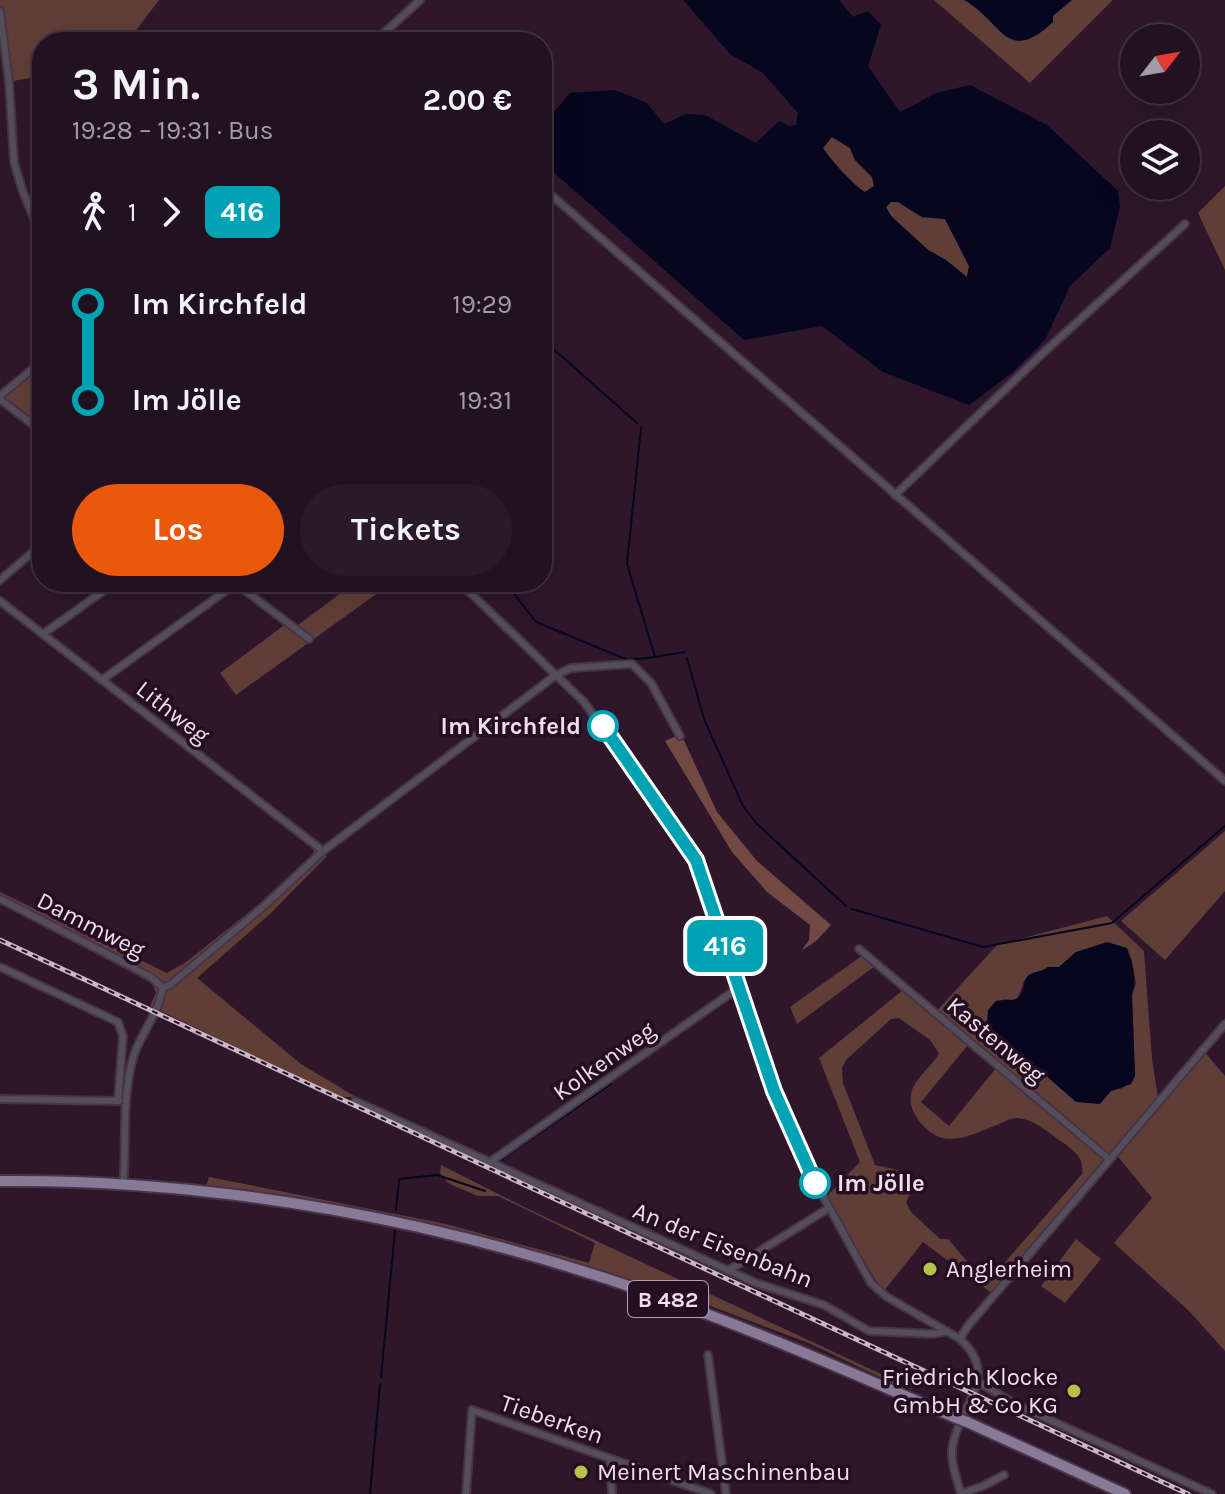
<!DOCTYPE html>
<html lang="de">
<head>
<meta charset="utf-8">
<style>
	body { margin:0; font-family:Karla,sans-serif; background:#2a1a29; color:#f1f3f6; height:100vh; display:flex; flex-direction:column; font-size:30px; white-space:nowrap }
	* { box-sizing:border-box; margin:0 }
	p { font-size:26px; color:#a29da5 }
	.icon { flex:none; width:44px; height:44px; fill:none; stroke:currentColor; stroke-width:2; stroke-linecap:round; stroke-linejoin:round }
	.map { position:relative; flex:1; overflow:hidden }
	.drawer { position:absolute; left:32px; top:32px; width:520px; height:560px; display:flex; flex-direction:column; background:#221120; border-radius:32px; box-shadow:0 8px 32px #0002,0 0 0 2px #3f313e }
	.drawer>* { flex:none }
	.badge { padding:0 16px; border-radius:12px; font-size:28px; line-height:52px }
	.needle { width:52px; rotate:59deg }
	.tools { position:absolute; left:1120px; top:24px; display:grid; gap:16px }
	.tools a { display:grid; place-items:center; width:80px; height:80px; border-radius:50%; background:#221120; box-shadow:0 8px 32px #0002,0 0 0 2px #3f313e; font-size:40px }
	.map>.badge { position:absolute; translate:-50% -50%; box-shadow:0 0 0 4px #fff }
	.legs { display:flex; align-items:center; gap:12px; height:88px; padding:0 40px; font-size:26px }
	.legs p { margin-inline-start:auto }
	.head { display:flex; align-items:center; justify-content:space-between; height:136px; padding:0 40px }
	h1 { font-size:44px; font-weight:700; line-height:60px }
	.action { display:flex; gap:16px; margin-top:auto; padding:16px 40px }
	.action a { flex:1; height:92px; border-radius:48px; background:#ea580c; color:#fff; font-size:32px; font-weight:700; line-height:92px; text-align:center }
	.action a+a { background:#2a1a29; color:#f1f3f6 }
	ul { padding:0 40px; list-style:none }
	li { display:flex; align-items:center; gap:28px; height:96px; font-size:30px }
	li i { display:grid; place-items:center; width:12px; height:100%; margin:0 10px; background:currentColor }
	li i::after { content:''; width:20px; height:20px; margin:-10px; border:6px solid; border-radius:50%; background:#221120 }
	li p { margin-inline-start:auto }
	li:first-child i { background:linear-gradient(#0000 50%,currentColor 0) }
	li:last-child i { background:linear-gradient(currentColor 50%,#0000 0) }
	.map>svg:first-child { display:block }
	.green { fill:#603e38; fill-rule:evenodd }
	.forest { fill:#724943 }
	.water { fill:#060621; fill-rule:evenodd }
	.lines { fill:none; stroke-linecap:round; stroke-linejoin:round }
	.stream { stroke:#060621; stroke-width:2 }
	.street-casing { stroke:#493346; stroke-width:10 }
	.primary-casing { stroke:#493346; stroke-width:14 }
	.street { stroke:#544d5c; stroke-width:6 }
	.primary { stroke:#877998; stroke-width:10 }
	.rail-casing { stroke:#c9b7c5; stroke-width:5 }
	.rail { stroke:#240e21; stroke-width:2; stroke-dasharray:6; stroke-linecap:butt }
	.primary-bridge-casing { stroke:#493346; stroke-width:14; stroke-linecap:butt }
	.primary-bridge { stroke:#877998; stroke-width:10 }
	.line-1-casing { stroke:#fff; stroke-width:18 }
	.line-1 { stroke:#00a3b4; stroke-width:12 }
	.stop-1-dot { fill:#fff; stroke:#00a3b4; stroke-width:4 }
	.poi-dot { fill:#b8c147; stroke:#240e21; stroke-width:3 }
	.labels { text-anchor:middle; stroke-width:7; stroke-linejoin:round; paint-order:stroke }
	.shield { fill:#240e21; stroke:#b2a0ae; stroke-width:2 }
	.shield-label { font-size:22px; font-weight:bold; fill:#efdeeb }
	.street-label { font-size:24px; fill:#efdeeb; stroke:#240e21 }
	.stop-label { font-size:24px; font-weight:bold; fill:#efdeeb; stroke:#240e21; text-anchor:end }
	.poi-label { font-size:24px; fill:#efdeeb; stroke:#240e21; text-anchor:start }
</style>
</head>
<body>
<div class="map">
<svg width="1225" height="1494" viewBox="0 0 1225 1494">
	<rect width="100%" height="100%" fill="#2e172b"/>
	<g class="green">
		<polygon points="0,0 159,0 134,33 135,42 42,42 42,76 7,82 0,39"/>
		<polygon points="934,0 1113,0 1030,83"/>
		<path d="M832 136 850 148 855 160 872 177 874 186 865 192C855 187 829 158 823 148Z"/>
		<polygon points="1225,186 1225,270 1198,213"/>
		<polygon points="891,202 898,202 922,217 945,219 969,266 967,278 946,260 928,250 891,216 886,207"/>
		<polygon points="37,365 42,369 42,436 0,403 0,397"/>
		<polygon points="356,582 393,582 236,695 220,673 287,623 294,628"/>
		<polygon points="1225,831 1225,891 1165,960 1121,921"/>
		<polygon points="311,844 327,856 270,914 197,978 301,1064 356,1097 341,1097 150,1006 156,993 152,983 0,904 0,892 167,973 186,962 262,902 311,857 314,851"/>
		<path d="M1107 916 1144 951 1152 1059 1158 1098 1202 1049 1225 1076V1351L1190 1312 1114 1243 1152 1198 1114 1152 993 1294 923 1242 883 1292 826 1197 860 1162 819 1058 903 990 933 1015 997 945ZM1076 952 1131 958 1136 983 1132 995 1135 1075 1123 1088 1111 1091 1003 999 1015 1000C1023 993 1021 981 1029 975 1035 971 1042 972 1048 967H1059ZM899 1018 930 1040 939 1053C932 1067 914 1078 911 1094 909 1105 914 1114 920 1122 943 1152 971 1135 999 1124 1004 1122 1011 1118 1016 1118 1034 1118 1051 1135 1065 1144 1077 1153 1084 1159 1082 1174L1000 1268 987 1275 977 1273 948 1239H940L911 1212 906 1202 913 1189C908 1169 892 1169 875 1165L843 1083 842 1068 846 1060 891 1019ZM968 1045 996 1068 949 1126 921 1102Z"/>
		<polygon points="863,955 875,966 797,1024 790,1007"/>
		<polygon points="441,1165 526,1208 913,1389 903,1388 811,1344 708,1305 310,1203 206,1187 209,1177 446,1224 589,1263 595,1243 498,1196 478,1196 459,1188 448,1183 440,1173"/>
		<polygon points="1076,1239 1101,1259 1065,1303 1041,1286"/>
	</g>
	<polygon class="forest" points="681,734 717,812 757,861 831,925 816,941 801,951 809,940 810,925 767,892 732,852 665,741"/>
	<g class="water">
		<path d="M683 0H839L853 17 868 11 881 25 868 66 900 112 936 93 970 85 1047 125 1118 191 1120 206 1110 248 1070 286 1045 340 1013 372 969 405 883 372 822 326 744 340 542 162V119L555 111 570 93 615 90 647 103 664 124 686 114 705 115 756 143 779 121 789 126 796 125 798 113 763 73 730 54ZM832 137 850 148 855 160 872 177 874 186 865 192C855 187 829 158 823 148ZM891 202H898L922 217 945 219 969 266 967 277 946 260 928 250 891 216 886 207Z"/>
		<path d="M964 0H1072L1053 16V22C1006 66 1003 22 964 0Z"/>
		<path d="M1107 942 1127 948C1133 963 1137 979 1132 995L1135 1076 1131 1084 1111 1091 1100 1104 1076 1102 987 1024 988 1010 996 1001C1002 999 1011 1001 1016 999 1027 994 1021 981 1029 975 1036 971 1042 972 1048 967H1059L1076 952Z"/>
	</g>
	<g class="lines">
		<g class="stream">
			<polyline points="542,339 637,423"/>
			<polyline points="641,428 627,564 655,657 684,652"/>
			<polyline points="505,582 536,622 628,660 655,657"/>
			<polyline points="687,658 704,719 743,806 756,823 846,906"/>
			<polyline points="852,909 983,947 1112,923 1225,826"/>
			<polyline points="498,1162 611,1084"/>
			<polyline points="396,1210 399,1179 437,1175 485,1191"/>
			<polyline points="381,1377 395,1231"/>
			<polyline points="370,1494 380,1384"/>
		</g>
		<g class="street-casing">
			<g id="street">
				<polyline points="0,11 9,82 14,162 23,192 42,238"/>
				<polyline points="374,42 420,0"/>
				<polyline points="542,187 1225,781"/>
				<polyline points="0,396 42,361"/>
				<polyline points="0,399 42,432"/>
				<polyline points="895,495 1042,354 1185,224"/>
				<polyline points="0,580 42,544"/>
				<polyline points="234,582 309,639"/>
				<path d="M459 582 584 702 696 860 775 1095 808 1169 871 1283 887 1297 960 1339C1001 1376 960 1405 953 1444 949 1460 957 1478 961 1494"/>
				<polyline points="0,601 323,851"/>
				<polyline points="43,634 116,582"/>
				<polyline points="102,680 238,582"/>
				<polyline points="0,899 125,963 152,978 162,987"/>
				<polyline points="859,949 1109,1159"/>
				<polyline points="0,967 118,1022 123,1036 118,1101"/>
				<polyline points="162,987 170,985 265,905 323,851 556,675 571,668 632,664 651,683 680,736"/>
				<polyline points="0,1099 119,1101"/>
				<polyline points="355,1101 756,1283 824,1305 869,1331 934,1334 947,1331"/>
				<polyline points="490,1162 738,988"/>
				<path d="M123 1186C127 1143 121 1096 134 1055 140 1035 163 1006 162 987"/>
				<polyline points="729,1270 829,1208"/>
				<polyline points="960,1339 967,1327 1225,1024"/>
				<polyline points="708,1355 726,1494"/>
				<polyline points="978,1382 1017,1405 1212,1494"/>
				<polyline points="610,1459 612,1494"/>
				<polyline points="466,1494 472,1410 711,1494"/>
				<polyline points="961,1494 983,1486 1004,1475"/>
			</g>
		</g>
		<g class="primary-casing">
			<g id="primary">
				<path d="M0 1181C221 1179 444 1221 652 1294 755 1330 854 1374 954 1417"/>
				<polyline points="967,1422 1125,1494"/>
			</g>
		</g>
		<use href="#street" class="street"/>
		<use href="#primary" class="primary"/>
		<g class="rail-casing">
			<polyline id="rail" points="0,940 1188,1494"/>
		</g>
		<use href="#rail" class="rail"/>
		<g class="primary-bridge-casing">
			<polyline id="primary-bridge" points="954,1417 967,1422"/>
		</g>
		<use href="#primary-bridge" class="primary-bridge"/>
	</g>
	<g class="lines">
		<g class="line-1-casing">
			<polyline id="line-1" points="603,726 696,860 774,1091 815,1183"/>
		</g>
		<use href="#line-1" class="line-1"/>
	</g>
	<g class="stop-1-dot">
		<circle cx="603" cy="726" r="14"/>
		<circle cx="815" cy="1183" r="14"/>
	</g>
	<g class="poi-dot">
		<circle cx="930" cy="1269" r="8"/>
		<circle cx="1074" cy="1391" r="8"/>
		<circle cx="581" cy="1472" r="8"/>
	</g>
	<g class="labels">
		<rect class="shield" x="628" y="1281" width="80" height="36" rx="6"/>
		<g class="shield-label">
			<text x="668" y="1307">B 482</text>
		</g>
		<g class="street-label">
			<text transform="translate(173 712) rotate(38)" y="8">Lithweg</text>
			<text transform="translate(91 925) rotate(27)" y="8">Dammweg</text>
			<text transform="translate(996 1040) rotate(40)" y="8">Kastenweg</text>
			<text transform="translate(604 1061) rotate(-35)" y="8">Kolkenweg</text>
			<text transform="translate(723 1245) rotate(22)" y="8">An der Eisenbahn</text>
			<text transform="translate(552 1419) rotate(19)" y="8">Tieberken</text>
		</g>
		<g class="stop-label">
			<text x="581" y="734">Im Kirchfeld</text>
			<text x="837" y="1191" text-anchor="start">Im Jölle</text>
		</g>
		<g class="poi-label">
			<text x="946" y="1277">Anglerheim</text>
			<text x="1058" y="1385" text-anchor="end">Friedrich Klocke<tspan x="1058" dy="28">GmbH &amp; Co KG</tspan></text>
			<text x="597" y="1480">Meinert Maschinenbau</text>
		</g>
	</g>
</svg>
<div class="tools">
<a><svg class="needle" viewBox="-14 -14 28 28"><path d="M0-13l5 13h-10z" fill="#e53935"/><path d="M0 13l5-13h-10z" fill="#a29da5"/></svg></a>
<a><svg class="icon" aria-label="layers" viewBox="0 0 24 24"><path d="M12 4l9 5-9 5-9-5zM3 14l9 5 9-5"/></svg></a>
</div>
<b class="badge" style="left:725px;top:946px;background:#00a3b4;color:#fff">416</b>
<section class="drawer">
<div class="head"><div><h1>3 Min.</h1><p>19:28 – 19:31 · Bus</p></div><b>2.00 €</b></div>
<div class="legs"><svg class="icon" aria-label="walk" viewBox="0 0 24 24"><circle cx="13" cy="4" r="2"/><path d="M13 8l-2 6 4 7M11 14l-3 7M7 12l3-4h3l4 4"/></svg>1<svg class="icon" aria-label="forward" viewBox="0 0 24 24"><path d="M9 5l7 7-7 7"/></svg><b class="badge" style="background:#00a3b4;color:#fff">416</b></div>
<ul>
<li><i style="color:#00a3b4"></i><b>Im Kirchfeld</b><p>19:29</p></li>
<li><i style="color:#00a3b4"></i><b>Im Jölle</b><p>19:31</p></li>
</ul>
<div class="action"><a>Los</a><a>Tickets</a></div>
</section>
</div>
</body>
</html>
